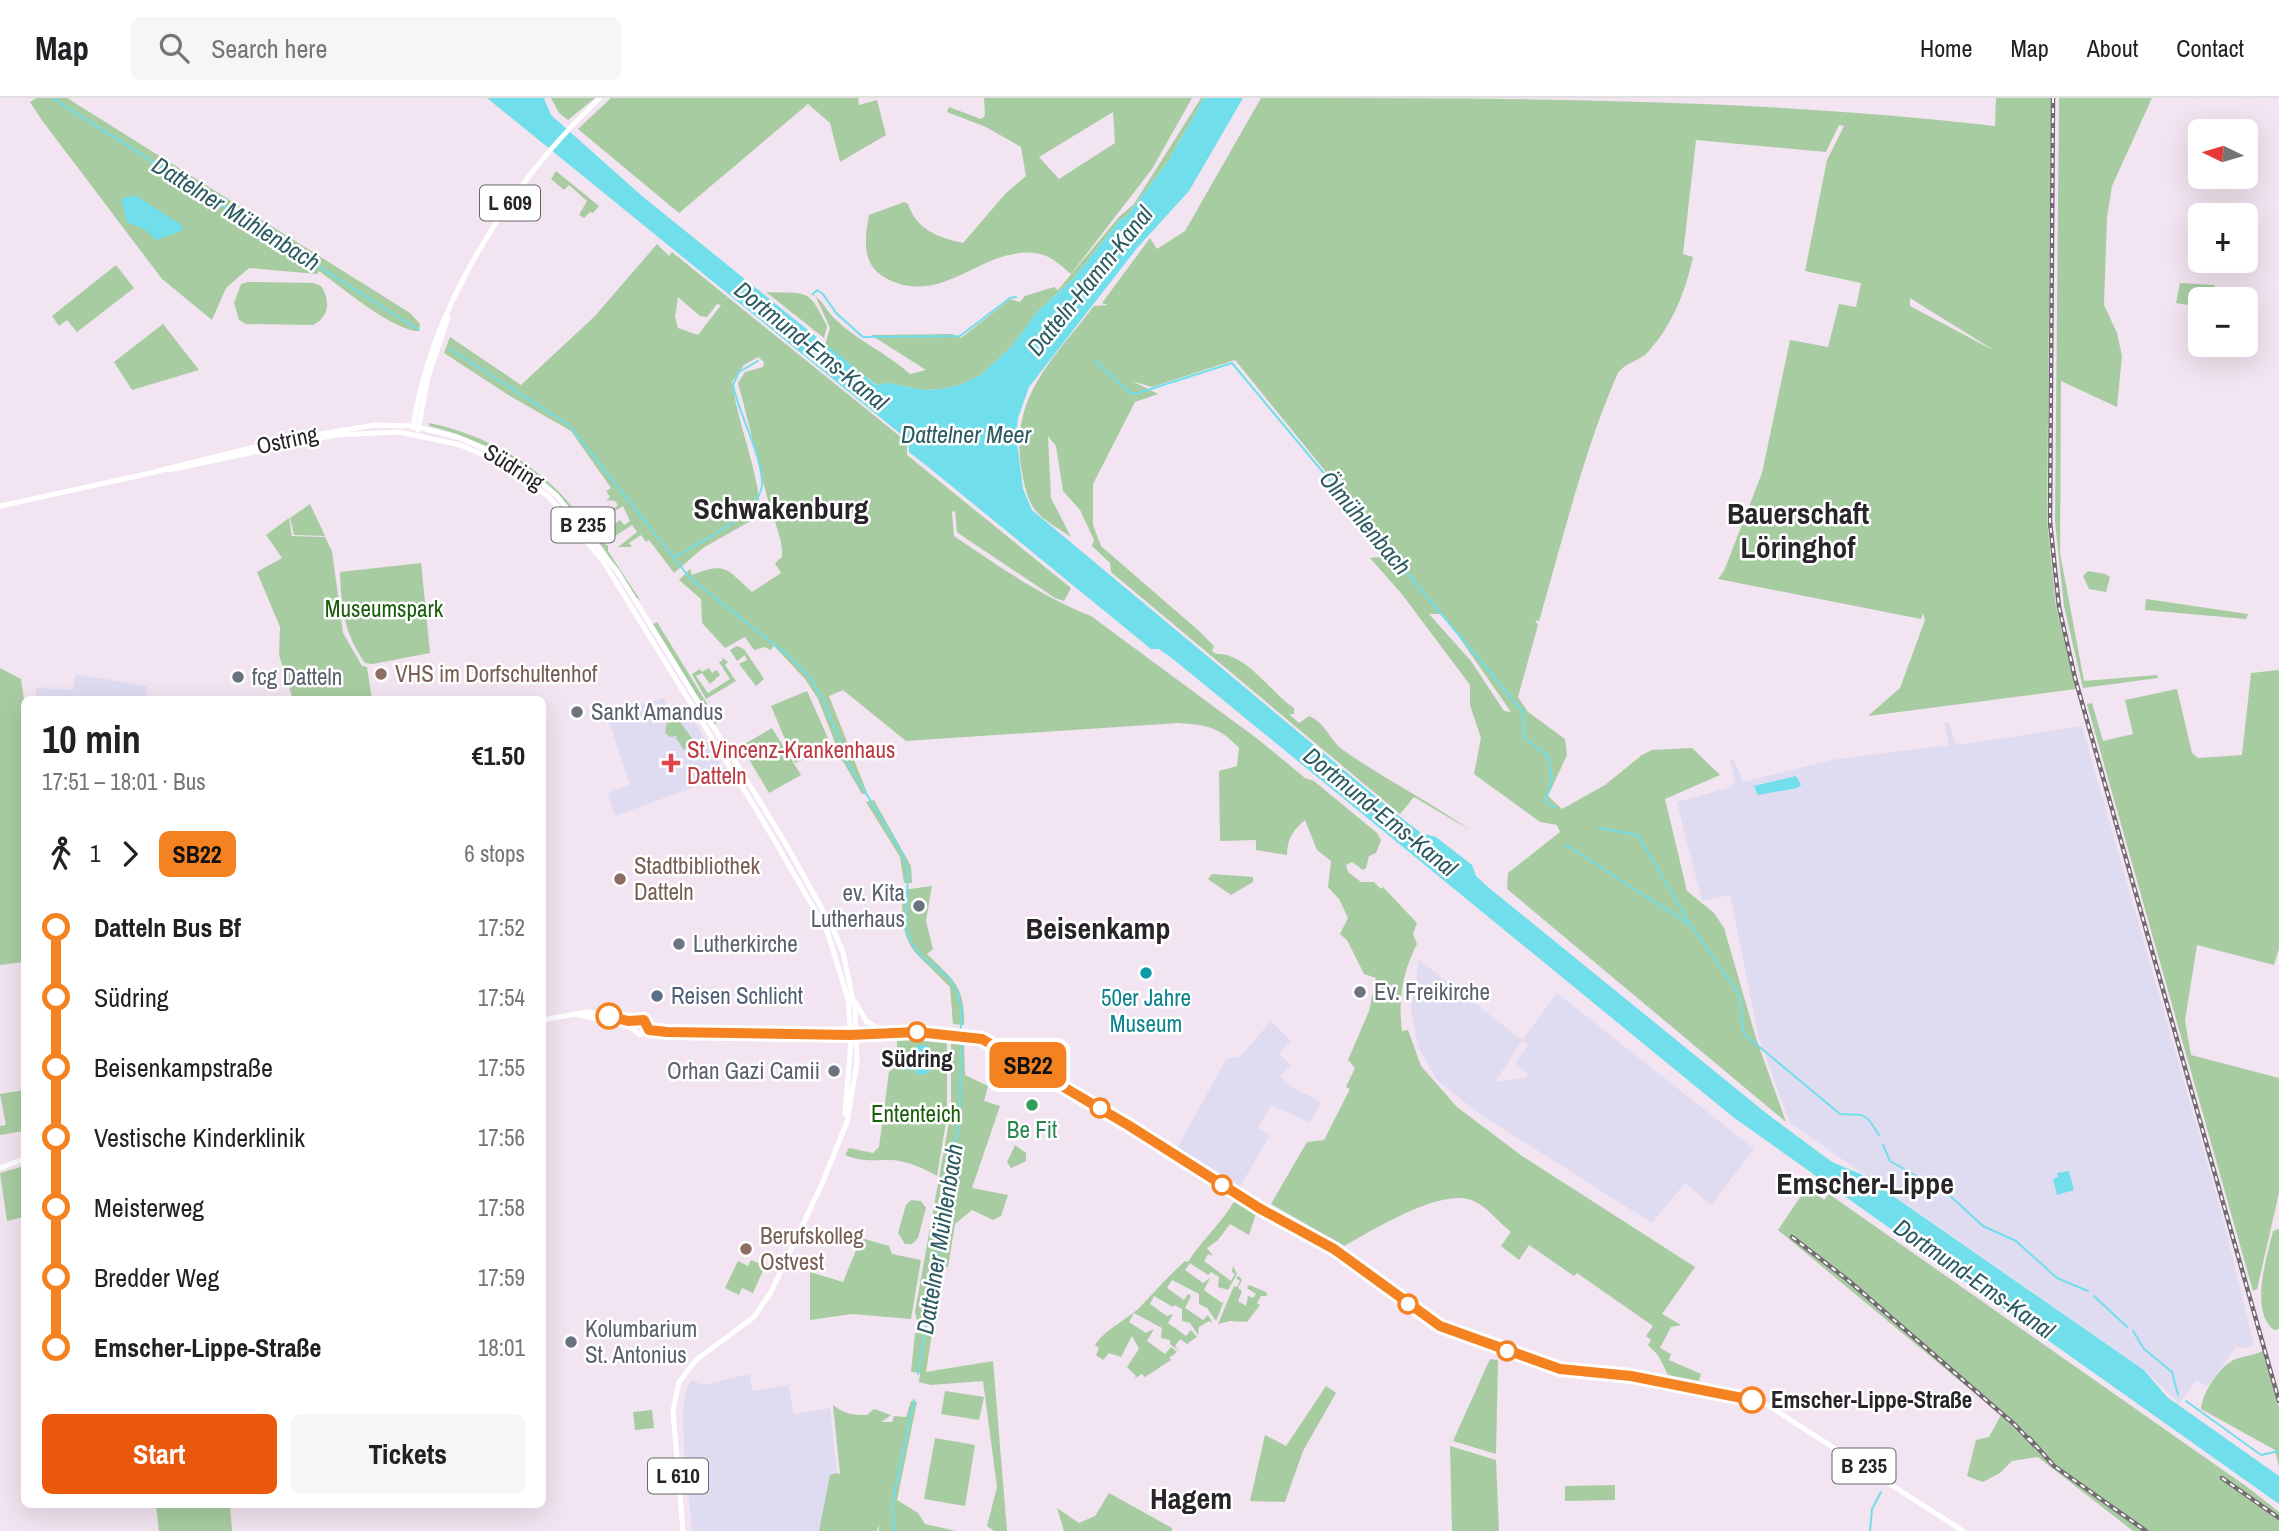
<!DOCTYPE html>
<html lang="en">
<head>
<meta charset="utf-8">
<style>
	body { margin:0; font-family:"Archivo Narrow",sans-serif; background:#f6f6f6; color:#202124; height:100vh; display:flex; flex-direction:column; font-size:26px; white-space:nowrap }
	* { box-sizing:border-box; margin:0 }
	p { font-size:23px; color:#757577 }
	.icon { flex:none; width:38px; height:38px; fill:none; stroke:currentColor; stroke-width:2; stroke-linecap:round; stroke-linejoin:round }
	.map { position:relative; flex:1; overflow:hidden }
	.drawer { position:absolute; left:21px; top:598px; width:525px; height:812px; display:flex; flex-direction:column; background:#fff; border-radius:10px; box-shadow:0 7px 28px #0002 }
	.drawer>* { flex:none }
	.badge { padding:0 14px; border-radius:10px; font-size:24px; line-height:46px }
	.needle { width:46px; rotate:275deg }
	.fabs { position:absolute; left:2188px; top:21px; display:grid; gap:14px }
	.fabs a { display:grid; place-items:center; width:70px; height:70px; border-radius:10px; background:#fff; box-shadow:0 7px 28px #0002; font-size:35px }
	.map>.badge { position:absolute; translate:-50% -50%; box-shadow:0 0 0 4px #fff }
	.legs { display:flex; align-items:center; gap:10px; height:77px; padding:0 21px; font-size:23px }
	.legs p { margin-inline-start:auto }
	.overview { display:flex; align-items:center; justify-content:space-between; height:119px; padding:0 21px }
	h1 { font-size:38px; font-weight:700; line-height:52px }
	.primary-button { display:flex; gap:14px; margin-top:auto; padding:14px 21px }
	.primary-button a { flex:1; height:80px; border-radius:10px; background:#ea580c; color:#fff; font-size:28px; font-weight:700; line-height:80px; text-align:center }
	.primary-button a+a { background:#f6f6f6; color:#202124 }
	ul { padding:0 21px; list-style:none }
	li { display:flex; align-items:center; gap:24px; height:70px; font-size:26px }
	li i { display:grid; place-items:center; width:10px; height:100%; margin:0 9px; background:currentColor }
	li i::after { content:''; width:18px; height:18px; margin:-9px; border:5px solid; border-radius:50%; background:#fff }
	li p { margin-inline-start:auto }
	li:first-child i { background:linear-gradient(#0000 50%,currentColor 0) }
	li:last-child i { background:linear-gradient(currentColor 50%,#0000 0) }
	header { display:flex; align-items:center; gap:42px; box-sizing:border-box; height:98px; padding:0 35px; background:#fff; border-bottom:2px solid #e0e0e0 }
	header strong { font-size:33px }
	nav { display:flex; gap:38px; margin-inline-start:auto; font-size:24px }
	.search { width:490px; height:63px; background:#f6f6f6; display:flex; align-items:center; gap:18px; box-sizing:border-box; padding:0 24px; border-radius:10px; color:#757577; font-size:26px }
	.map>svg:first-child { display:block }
	.industrial { fill:#dfdcf2; fill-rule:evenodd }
	.green { fill:#a8cca2; fill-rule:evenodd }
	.water { fill:#71deeb }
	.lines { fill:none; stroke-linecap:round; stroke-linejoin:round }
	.stream { stroke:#71deeb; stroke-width:2 }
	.secondary { stroke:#fff; stroke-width:5 }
	.primary { stroke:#fff; stroke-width:5 }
	.rail-casing { stroke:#736a72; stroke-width:4.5 }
	.rail { stroke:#fff; stroke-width:2; stroke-dasharray:5; stroke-linecap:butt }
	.line-1-casing { stroke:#fff; stroke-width:16 }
	.line-1 { stroke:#f58220; stroke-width:10 }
	.education-dot { fill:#8d6e63; stroke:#fff; stroke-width:2.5 }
	.worship-dot { fill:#6b7280; stroke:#fff; stroke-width:2.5 }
	.health-dot { fill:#e0444e; stroke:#fff; stroke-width:2.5 }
	.culture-dot { fill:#0f9aa8; stroke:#fff; stroke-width:2.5 }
	.service-dot { fill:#5c6f8a; stroke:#fff; stroke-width:2.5 }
	.stop-1-dot { fill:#fff; stroke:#f58220; stroke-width:3.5 }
	.leisure-dot { fill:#2e9e5b; stroke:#fff; stroke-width:2.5 }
	.labels { text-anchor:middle; stroke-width:5; stroke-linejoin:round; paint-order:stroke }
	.shield { fill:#fff; stroke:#696669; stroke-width:2 }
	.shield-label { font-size:21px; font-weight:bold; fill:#292429 }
	.street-label { font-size:23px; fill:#292429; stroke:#fff }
	.park-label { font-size:23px; fill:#195e0b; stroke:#fff }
	.education-label { font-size:23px; fill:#785e54; stroke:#fff; text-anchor:start }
	.worship-label { font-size:23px; fill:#5b616d; stroke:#fff; text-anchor:start }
	.health-label { font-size:23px; fill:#be3a42; stroke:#fff; text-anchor:start }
	.service-label { font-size:23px; fill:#4e5e75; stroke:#fff; text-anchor:start }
	.culture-label { font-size:23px; fill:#0d838f; stroke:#fff }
	.stop-label { font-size:23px; font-weight:bold; fill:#292429; stroke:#fff }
	.leisure-label { font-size:23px; fill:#27864d; stroke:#fff }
	.water-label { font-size:24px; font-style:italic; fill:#2b5b61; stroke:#fff }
	.district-label { font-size:30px; font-weight:bold; fill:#292429; stroke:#fff }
</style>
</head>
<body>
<header>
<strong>Map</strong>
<div class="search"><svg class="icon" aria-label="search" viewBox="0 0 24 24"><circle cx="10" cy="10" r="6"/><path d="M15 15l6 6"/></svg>Search here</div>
<nav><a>Home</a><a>Map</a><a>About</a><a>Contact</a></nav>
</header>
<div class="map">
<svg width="2279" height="1433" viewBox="0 0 2279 1433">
	<rect width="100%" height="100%" fill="#f2e4f0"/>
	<g class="industrial">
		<polygon points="76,576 147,588 146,602 36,602 36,590 73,592"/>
		<polygon points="664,600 668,613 685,609 727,677 615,718 608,695 630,687 607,617"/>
		<polygon points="1949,624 1955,645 1965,646 2082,628 2221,1113 2254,1246 2248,1250 2236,1249 2207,1289 2197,1282 2179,1306 2145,1272 1790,1025 1759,941 1730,797 1702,803 1677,704 1728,690 1735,684 1730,662 1734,661 1743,684 1831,662 1949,647 1944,625"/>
		<path d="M1419 862 1522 942 1557 895 1754 1051 1711 1107 1685 1085 1652 1125 1478 1015 1436 981 1418 948 1411 911ZM1522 943 1529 946 1515 965 1528 976 1525 980 1495 984Z"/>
		<polygon points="1271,923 1291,943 1279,956 1291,967 1280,979 1293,990 1321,1004 1310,1025 1271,1007 1258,1030 1270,1037 1239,1090 1177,1051 1226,961 1241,958"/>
		<polygon points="749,1276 753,1293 788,1287 794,1316 830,1310 837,1374 830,1377 819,1433 692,1433 684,1351 683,1313 686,1293 691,1282 703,1287"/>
	</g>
	<g class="green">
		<path d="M36 0H67L410 215 420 226 419 233C395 234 341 189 319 173L317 176 249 170 226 190 212 222 162 181 41 21 30 4Z"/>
		<polygon points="551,0 595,0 568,22 559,15"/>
		<polygon points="611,0 858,0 859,7 877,2 886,37 840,64 830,25 808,6 679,115 578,31"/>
		<path d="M984 0H1192L1152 71 1071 176C1059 166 1051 157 1035 155 979 149 942 212 884 179 861 166 865 139 869 117L904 104 908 106C917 132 937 139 963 145L1006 95 1026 78 1021 49 986 29 947 14 949 9 981 21 985 18ZM1113 14 1115 45 1059 81 1039 59Z"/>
		<path d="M1201 0H1204L1169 62 1127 118 1120 122 1073 181 1037 214 1012 248 981 277 960 287 941 291 923 292 889 285 877 287 825 247 830 230 816 199 807 194C821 198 825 211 834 220 857 243 887 255 910 276L926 272 871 237 952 236 961 240 1010 201 1020 204 1025 198 1054 189 1058 192 1119 119 1134 106Z"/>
		<path d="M1261 0C1505 0 1753 0 1995 28L1996 0H2051L2047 423 2056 509 2076 591 1868 618 1900 590 1925 522 1923 515 1921 521 1718 481 1724 473 1762 375 1790 242 1828 249 1839 206 1856 209 1861 185 1805 173 1827 62 1844 28 1839 27 1826 54 1696 42 1683 156 1693 159C1685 195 1672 228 1647 255 1639 263 1622 266 1617 277 1583 355 1563 441 1539 523L1535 522 1538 527 1518 599 1528 614 1565 641 1567 657 1548 698 1562 711 1605 687 1642 657 1652 652 1692 650 1720 677 1665 701 1687 793 1714 815 1724 830 1756 940 1786 1024 1507 791 1508 775 1560 734 1557 727 1540 724 1474 676 1481 640 1470 607V587L1401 495 1370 460 1399 457 1369 427 1235 262 1152 289 1132 283 1158 296 1135 304 1093 386V427L1101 448 1199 533 1214 548 1212 553 1216 556C1246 554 1271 595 1294 610V616H1289L1299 625 1309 618C1327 626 1329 642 1343 652 1384 681 1429 703 1470 732L1414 699 1400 716 1111 474 1110 465 1092 448 1094 442 1080 412 1063 393 1056 348 1048 338 1051 400 1071 439C1060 431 1040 421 1033 409 1026 398 1023 381 1021 368 1010 298 1055 259 1094 208L1108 207 1102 205 1150 140 1157 151 1185 133ZM1910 200 1992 251 1993 252 1910 208ZM1429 516H1443L1511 614 1504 613 1471 563Z"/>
		<polygon points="2059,0 2152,0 2112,88 2107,119 2104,207 2117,235 2122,258 2117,309 2061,283 2060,455 2084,583 2157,577 2158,580 2083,590 2064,508 2055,423"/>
		<polygon points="556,73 599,108 593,115 590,114 584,120 579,117 587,103 569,87 564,92 551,81"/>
		<path d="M657 146 669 158 672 154 907 344V357L1071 490 1064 503 1055 500 961 437 957 434 955 413 952 414 954 438C998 468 1041 498 1091 518L1259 642 1305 680 1314 683 1377 735 1381 742 1376 755 1369 758 1366 770 1363 772 1352 764 1346 767 1348 774 1361 784H1374L1381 791 1383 789 1417 825 1413 836 1417 846C1402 875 1398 902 1402 933L1408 932 1421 968 1457 1009 1522 1058 1695 1169 1662 1216 1681 1227 1671 1229 1660 1250 1671 1256 1669 1262 1701 1276 1699 1283 1668 1277 1658 1257 1648 1247 1651 1242 1646 1238 1653 1228 1577 1175 1574 1178 1529 1147 1519 1162 1501 1148 1511 1134C1498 1124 1489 1110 1474 1103 1443 1088 1373 1132 1344 1148L1271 1106 1307 1044 1324 1042 1350 991 1346 989 1355 970 1348 962 1369 913 1376 880 1364 876 1347 842 1340 836 1348 820 1339 801 1328 789 1331 763 1317 752 1305 722C1293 732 1287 741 1287 757L1256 752V742L1220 743 1219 673 1237 668 1239 650C1219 629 1208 627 1178 625L906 643 843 592 829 598 864 687 867 695 862 696 841 660 818 601 805 581 774 548 770 552 765 549 754 552 745 539 725 550 702 525 701 501 679 482 690 471 692 477C727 463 727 472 752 494L781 475 775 465 782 459C784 443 772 418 768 402 757 364 749 324 738 285L745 274 763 269 764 264 758 259 744 267 732 284C739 330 758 371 761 417L703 450 674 475 649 442 646 444 641 437 629 445 632 449H618L637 434 632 427 608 443 601 437 620 422 624 427 630 423 623 408 593 427 606 417V411L610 413 618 407 615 403 606 402 610 399 606 393 611 390 571 333 510 298 444 255 450 239 521 287 595 218ZM678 199 700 218 707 219 717 206 721 207 698 237 678 230 675 219Z"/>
		<polygon points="116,167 134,190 77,234 67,222 59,228 52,218"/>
		<path d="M248 184 314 185 321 188C331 203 329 219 313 227L246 226 239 222 234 205 241 186Z"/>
		<polygon points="2180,185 2214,187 2222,201 2200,201 2200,209 2176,205"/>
		<path d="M766 194C808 196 808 189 827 228L824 240Z"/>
		<polygon points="163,226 199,272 132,292 114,264"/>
		<path d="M429 325C477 334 527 361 561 396 577 413 589 436 608 448V453L640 502C628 496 614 465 604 451 558 388 505 347 429 328Z"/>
		<polygon points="310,406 325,438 294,437 290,420"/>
		<polygon points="289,420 292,438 325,439 332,453 343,535 362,568 367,569 372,602 293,602 279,557 280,529 257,474 282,460 266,437"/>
		<path d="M421 465 430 555 373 566 365 565C344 536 341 508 340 474Z"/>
		<polygon points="2088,473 2105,476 2110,479 2106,494 2089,491 2083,478"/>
		<polygon points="2146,501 2248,516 2246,521 2145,512"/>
		<polygon points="657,524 717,622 715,628 653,526"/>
		<polygon points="737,548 744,551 764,581 756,588 739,566 747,562 745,557 737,563 730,552"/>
		<polygon points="721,559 728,564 725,567 736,583 706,601 692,576 700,571 702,574 709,570 712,575 717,572 720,577 710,586 702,575 696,578 708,595 730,581 719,564 723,562"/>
		<polygon points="0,570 21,581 24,602 24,864 0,867"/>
		<polygon points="2279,572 2279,850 2274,867 2197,847 2185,923 2191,957 2279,980 2279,1095 2257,1191 2253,1193 2087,606 2092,605 2103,643 2133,636 2125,602 2177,591 2192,655 2198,660 2242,657 2251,575"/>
		<polygon points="807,593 832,649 795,665 771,608"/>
		<polygon points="676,618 693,642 684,652 676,640 677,638 670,639 665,635 668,619"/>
		<polygon points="772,630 801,677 769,695 741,648"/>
		<polygon points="874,702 911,768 912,785 904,785 900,759 866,704"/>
		<polygon points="1212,776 1253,779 1253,784 1231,797 1208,781"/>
		<path d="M932 788 926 823 933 851 927 856C953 882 965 887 964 927L953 926 950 889C910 847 902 855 902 792Z"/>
		<path d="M926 940 947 943V1018L937 1078C924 1070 905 1062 889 1062 872 1062 862 1064 845 1057L849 1050 873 1055 879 1049 889 974 897 968V941Z"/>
		<polygon points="951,943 964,945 965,977 988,988 984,1003 1000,1008 972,1090 1008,1097 1001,1118 993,1122 972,1112 955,1126 948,1169 943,1169 934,1224 917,1222 915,1214 951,1013"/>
		<polygon points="24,992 24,1033 0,1037 0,1028 6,1027 0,996"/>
		<polygon points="1015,1047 1026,1055 1026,1063 1011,1070 1007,1064"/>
		<polygon points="24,1068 24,1119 7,1123 0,1075"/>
		<polygon points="1807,1089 1824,1102 1829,1096 2250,1391 2279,1414 2279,1433 2133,1433 2038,1359 2012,1363 2000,1375 1983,1384 1967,1378 1976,1342 1989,1339 2001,1317 1778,1132"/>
		<polygon points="911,1102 921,1103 926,1110 918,1140 912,1146 905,1146 898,1135 906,1107"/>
		<path d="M1235 1102 1256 1116 1249 1137 1230 1126 1218 1142 1207 1150 1213 1158 1208 1156 1204 1163 1231 1183 1235 1176 1232 1174 1233 1168 1237 1176 1228 1192 1218 1189 1219 1179 1211 1174 1208 1177 1190 1165 1185 1172 1203 1185 1210 1180 1204 1192 1222 1205 1224 1203 1216 1223 1207 1210 1199 1206V1196L1172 1182 1167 1190 1184 1202 1188 1196 1191 1198 1185 1210 1203 1222 1208 1217 1213 1226 1209 1223 1199 1229 1198 1237 1190 1225 1182 1223V1211L1174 1207 1173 1209 1154 1198 1150 1206 1167 1218 1173 1216 1168 1225 1186 1238 1191 1232 1197 1239 1187 1246 1180 1241 1175 1248 1179 1253 1170 1246V1242L1161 1240 1162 1230 1134 1215 1129 1224 1146 1235 1154 1231 1147 1243 1165 1256 1171 1249 1177 1254 1169 1260 1171 1262 1145 1279 1142 1276 1134 1281 1136 1278 1127 1269 1139 1251 1132 1238 1121 1259 1109 1255 1103 1262 1096 1257 1099 1250 1095 1247C1107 1229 1128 1222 1142 1207 1156 1192 1170 1177 1185 1163L1188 1164C1202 1142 1220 1127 1235 1102Z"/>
		<path d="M2279 1131V1231L2274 1232C2249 1213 2267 1159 2273 1133Z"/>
		<polygon points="861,1140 889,1148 892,1156 921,1162 911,1221 852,1216 810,1222 810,1174 843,1184"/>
		<polygon points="751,1162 765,1168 753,1195 742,1190 739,1197 725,1190 738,1163 748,1168"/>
		<polygon points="1239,1178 1242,1182 1238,1190 1242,1193 1238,1203 1246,1208 1248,1198 1253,1200 1256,1196 1247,1190 1249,1187 1266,1194 1267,1198 1261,1198 1257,1205 1260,1207 1247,1224 1230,1223 1218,1226 1234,1188 1237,1189 1240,1183 1236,1180"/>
		<polygon points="915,1235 932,1235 926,1274 993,1263 1007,1433 994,1433 987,1428 997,1389 983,1283 931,1287 919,1284 920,1275 911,1274"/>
		<path d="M2263 1253 2279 1309V1369L2275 1352 2201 1311C2202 1295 2220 1267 2236 1261 2245 1258 2254 1257 2263 1253Z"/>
		<polygon points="1490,1261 1498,1262 1496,1356 1453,1343"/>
		<polygon points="1326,1288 1336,1295 1303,1353 1285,1404 1250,1403 1265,1337 1286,1348"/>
		<polygon points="945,1293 984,1299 979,1322 941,1316"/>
		<path d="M911 1303 917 1304 897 1402 918 1415 925 1426 956 1433H879V1426L877 1433H819L830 1377 837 1375 848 1379 840 1376 833 1307C844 1316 853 1317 867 1317L874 1311 891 1317 881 1324H892L894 1318 906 1319Z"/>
		<polygon points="652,1312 654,1330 635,1332 633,1314"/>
		<polygon points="935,1340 975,1347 965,1408 924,1401"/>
		<polygon points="1450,1348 1496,1362 1499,1433 1452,1433"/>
		<polygon points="1615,1387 1615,1402 1565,1403 1565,1388"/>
		<polygon points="1109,1395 1172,1430 1172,1433 1064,1433 1057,1410 1079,1425 1095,1418"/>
		<polygon points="156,1407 230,1407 232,1433 159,1433"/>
	</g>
	<g class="water">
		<polygon points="487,0 544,0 551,17 642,98 876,287 889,285 923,292 941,291 960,287 981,277 1012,248 1037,214 1073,181 1120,122 1127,118 1169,62 1204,0 1243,0 1189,93 1137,150 1029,289 1018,320 1016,337 1023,391 1032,412 1399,718 1421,735 1436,739 1472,767 1476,778 1488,789 1766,1015 1832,1064 1863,1077 2144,1272 2167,1299 2279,1378 2279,1406 1733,1019 1173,561 1159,551 1151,551 927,368 909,354 908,342"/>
		<polygon points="135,97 180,126 184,132 156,142 145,132 127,124 121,101"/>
		<polygon points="1796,678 1801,687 1797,690 1758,697 1754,688"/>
		<polygon points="919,947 928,948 931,955 929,975 916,977 916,972 903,972 906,956"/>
		<polygon points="2069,1073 2074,1092 2057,1097 2053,1081 2058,1079 2057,1075"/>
	</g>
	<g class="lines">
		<g class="stream">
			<polyline points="52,0 419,232"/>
			<polyline points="813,196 817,192 823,196 836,215 863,239 960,238 1010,200 1016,199"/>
			<polyline points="450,251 569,327 689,479 790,559 810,579 823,601 849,667 902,755 908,773 906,827 910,842 919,856 950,881 958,897 961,910 960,1015 918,1276"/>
			<polyline points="1095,263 1129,294 1135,296 1232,265 1523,614 1524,640 1548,658 1552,682 1545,702 1555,710"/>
			<path d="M674 459C698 446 762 414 762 386 762 356 739 317 733 287L739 274 758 263"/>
			<polyline points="1599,730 1638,737 1690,826 1739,896 1744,936 1840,1016 1862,1017 1869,1022 1879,1037"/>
			<polyline points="1566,747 1689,826"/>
			<polyline points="1883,1047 1890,1063 1948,1096 1983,1128 2016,1143 2057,1180 2088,1193"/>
			<polyline points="2094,1198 2127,1229"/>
			<polyline points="2133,1233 2144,1251 2172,1274 2178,1297"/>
			<polyline points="2186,1303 2261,1357 2279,1353"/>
			<polyline points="895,1433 892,1406 914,1302"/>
			<polyline points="1870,1433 1872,1411 1881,1394"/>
		</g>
		<g class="secondary">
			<polyline points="579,917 627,927 640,937 649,932 851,937"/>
			<polyline points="542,922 587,914 608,917"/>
			<polyline points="624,922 644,922 649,932"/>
			<polyline points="822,933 850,930"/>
			<polyline points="0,1070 24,1061"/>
		</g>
		<g class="primary">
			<path d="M413 330C431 208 511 84 600 0"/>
			<polyline points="418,332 428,279 448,220"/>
			<polyline points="169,372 335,337 400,334 460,347 503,365 549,399 603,463 762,721 827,833 848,901 851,943 845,1016"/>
			<polyline points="158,373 278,343 375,327 413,328 457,339 507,360 524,370 557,398 617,473 783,741 832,829 843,854 855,912 857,964 847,1024 821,1088 771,1194 754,1219 696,1262 679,1284 673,1313 683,1433"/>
			<polyline points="0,408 160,373"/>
			<polyline points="856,905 866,923 876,929"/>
			<polyline points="853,931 949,935 987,943 1263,1112 1334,1151 1440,1228 1560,1271 1666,1283 1767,1307 1963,1433"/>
			<polyline points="854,937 900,935"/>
		</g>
		<g class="rail-casing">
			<g id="rail">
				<polyline points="2053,0 2050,424 2059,509 2075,580 2279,1303"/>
				<polyline points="1792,1139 1849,1183 2015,1327 2035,1348"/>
				<polyline points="2029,1340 2054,1368 2146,1433"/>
				<polyline points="2222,1380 2279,1420"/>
			</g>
		</g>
		<use href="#rail" class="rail"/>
	</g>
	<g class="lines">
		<g class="line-1-casing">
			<polyline id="line-1" points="609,918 628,923 644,922 649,932 667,934 850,937 917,934 982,941 1128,1027 1259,1110 1334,1151 1440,1228 1560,1271 1631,1278 1752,1302"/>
		</g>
		<use href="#line-1" class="line-1"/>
	</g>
	<g class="education-dot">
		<circle cx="381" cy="576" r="7"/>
		<circle cx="620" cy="781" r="7"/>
		<circle cx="746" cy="1151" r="7"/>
	</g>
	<g class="worship-dot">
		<circle cx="238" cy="579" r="7"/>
		<circle cx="577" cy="614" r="7"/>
		<circle cx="919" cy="808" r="7"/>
		<circle cx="679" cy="846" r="7"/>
		<circle cx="1360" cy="894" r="7"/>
		<circle cx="834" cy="973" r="7"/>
		<circle cx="571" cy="1244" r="7"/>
	</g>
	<path class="health-dot" d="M667.5 654.5h7v7h7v7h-7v7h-7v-7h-7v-7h7z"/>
	<circle class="culture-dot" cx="1146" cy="875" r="7"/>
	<circle class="service-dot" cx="657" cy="898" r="7"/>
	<g class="stop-1-dot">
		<circle cx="609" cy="918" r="12"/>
		<circle cx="917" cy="934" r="9"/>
		<circle cx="1100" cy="1010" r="9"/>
		<circle cx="1222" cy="1087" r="9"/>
		<circle cx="1408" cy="1206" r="9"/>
		<circle cx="1507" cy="1253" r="9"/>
		<circle cx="1752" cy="1302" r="12"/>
	</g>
	<circle class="leisure-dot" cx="1032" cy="1007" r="7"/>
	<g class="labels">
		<g class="shield">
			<rect x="480" y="87.5" width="60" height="35" rx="5"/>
			<rect x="551.5" y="409.5" width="63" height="35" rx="5"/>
			<rect x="1832.5" y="1350.5" width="63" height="35" rx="5"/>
			<rect x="648" y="1360.5" width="60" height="35" rx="5"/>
		</g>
		<g class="shield-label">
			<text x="510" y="112">L 609</text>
			<text x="583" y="434">B 235</text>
			<text x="1864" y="1375">B 235</text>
			<text x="678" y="1385">L 610</text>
		</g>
		<g class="street-label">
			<text transform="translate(287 342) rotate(-12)" y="8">Ostring</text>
			<text transform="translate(514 369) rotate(32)" y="8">Südring</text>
		</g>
		<g class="park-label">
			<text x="384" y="519">Museumspark</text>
			<text x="916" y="1024">Ententeich</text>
		</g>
		<g class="education-label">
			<text x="395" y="584">VHS im Dorfschultenhof</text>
			<text x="634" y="776">Stadtbibliothek<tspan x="634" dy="26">Datteln</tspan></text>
			<text x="760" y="1146">Berufskolleg<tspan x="760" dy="26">Ostvest</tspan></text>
		</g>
		<g class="worship-label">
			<text x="252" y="587">fcg Datteln</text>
			<text x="591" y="622">Sankt Amandus</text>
			<text x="905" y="803" text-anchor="end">ev. Kita<tspan x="905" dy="26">Lutherhaus</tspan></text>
			<text x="693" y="854">Lutherkirche</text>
			<text x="1374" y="902">Ev. Freikirche</text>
			<text x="820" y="981" text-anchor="end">Orhan Gazi Camii</text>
			<text x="585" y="1239">Kolumbarium<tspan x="585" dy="26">St. Antonius</tspan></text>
		</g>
		<g class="health-label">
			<text x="687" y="660">St.Vincenz-Krankenhaus<tspan x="687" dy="26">Datteln</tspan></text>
		</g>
		<g class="service-label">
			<text x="671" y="906">Reisen Schlicht</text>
		</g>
		<g class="culture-label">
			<text x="1146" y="908">50er Jahre<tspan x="1146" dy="26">Museum</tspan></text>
		</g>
		<g class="stop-label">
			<text x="917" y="969">Südring</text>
			<text x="1771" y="1310" text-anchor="start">Emscher-Lippe-Straße</text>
		</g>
		<g class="leisure-label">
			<text x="1032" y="1040">Be Fit</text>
		</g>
		<g class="water-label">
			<text transform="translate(236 116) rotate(32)" y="8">Dattelner Mühlenbach</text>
			<text transform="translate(1090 183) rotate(-51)" y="8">Datteln-Hamm-Kanal</text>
			<text transform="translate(811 248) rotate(39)" y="8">Dortmund-Ems-Kanal</text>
			<text x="966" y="345">Dattelner Meer</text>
			<text transform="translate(1365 425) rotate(50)" y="8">Ölmühlenbach</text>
			<text transform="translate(1380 714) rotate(39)" y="8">Dortmund-Ems-Kanal</text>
			<text transform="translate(940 1141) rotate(-81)" y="8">Dattelner Mühlenbach</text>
			<text transform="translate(1974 1181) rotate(35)" y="8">Dortmund-Ems-Kanal</text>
		</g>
		<g class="district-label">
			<text x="781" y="421">Schwakenburg</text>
			<text x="1798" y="426">Bauerschaft<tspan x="1798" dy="34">Löringhof</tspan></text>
			<text x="1098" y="841">Beisenkamp</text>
			<text x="1865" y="1096">Emscher-Lippe</text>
			<text x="1191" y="1411">Hagem</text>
		</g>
	</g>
</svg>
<div class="fabs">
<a><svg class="needle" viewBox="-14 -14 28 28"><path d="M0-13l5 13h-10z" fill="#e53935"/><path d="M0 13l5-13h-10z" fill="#757577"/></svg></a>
<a>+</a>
<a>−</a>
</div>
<b class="badge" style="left:1028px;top:967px;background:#f58220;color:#111">SB22</b>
<section class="drawer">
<div class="overview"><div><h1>10 min</h1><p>17:51 – 18:01 · Bus</p></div><b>€1.50</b></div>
<div class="legs"><svg class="icon" aria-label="walk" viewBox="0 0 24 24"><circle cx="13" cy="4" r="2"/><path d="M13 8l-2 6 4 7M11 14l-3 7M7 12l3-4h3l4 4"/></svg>1<svg class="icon" aria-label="forward" viewBox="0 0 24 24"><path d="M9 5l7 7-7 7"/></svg><b class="badge" style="background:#f58220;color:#111">SB22</b><p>6 stops</p></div>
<ul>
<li><i style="color:#f58220"></i><b>Datteln Bus Bf</b><p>17:52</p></li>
<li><i style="color:#f58220"></i><span>Südring</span><p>17:54</p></li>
<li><i style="color:#f58220"></i><span>Beisenkampstraße</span><p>17:55</p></li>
<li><i style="color:#f58220"></i><span>Vestische Kinderklinik</span><p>17:56</p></li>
<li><i style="color:#f58220"></i><span>Meisterweg</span><p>17:58</p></li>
<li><i style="color:#f58220"></i><span>Bredder Weg</span><p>17:59</p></li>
<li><i style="color:#f58220"></i><b>Emscher-Lippe-Straße</b><p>18:01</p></li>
</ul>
<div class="primary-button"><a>Start</a><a>Tickets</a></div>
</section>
</div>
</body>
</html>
